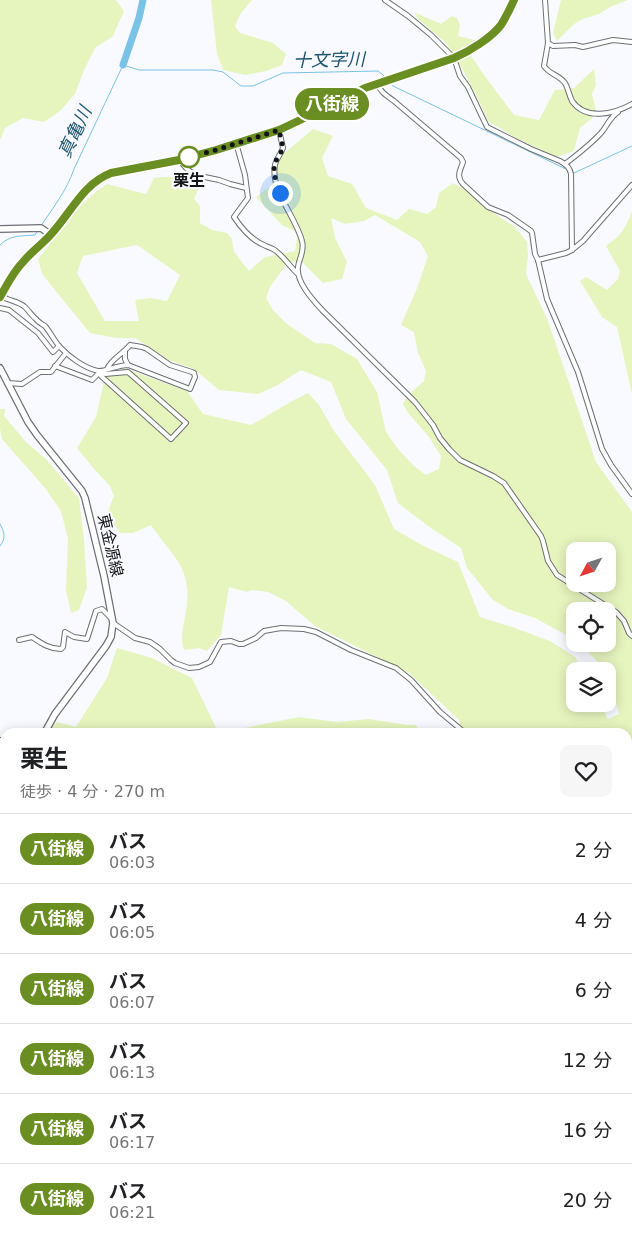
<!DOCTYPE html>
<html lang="ja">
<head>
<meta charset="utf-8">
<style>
	body { margin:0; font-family:"DejaVu Sans","Noto Sans JP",sans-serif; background:#f6f6f6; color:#202124; height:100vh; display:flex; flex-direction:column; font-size:19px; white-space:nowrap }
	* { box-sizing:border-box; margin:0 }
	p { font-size:16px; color:#757577 }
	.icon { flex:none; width:28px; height:28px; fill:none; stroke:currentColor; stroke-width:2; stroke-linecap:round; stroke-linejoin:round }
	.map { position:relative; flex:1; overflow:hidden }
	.drawer { position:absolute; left:0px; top:728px; width:632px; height:516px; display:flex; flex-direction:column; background:#fff; border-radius:15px 15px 0 0; box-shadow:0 2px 12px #0003 }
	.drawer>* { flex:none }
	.badge { padding:0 10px; border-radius:16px; font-size:18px; line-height:32px }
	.needle { width:32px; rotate:230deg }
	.buttons { position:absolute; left:566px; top:542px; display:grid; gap:10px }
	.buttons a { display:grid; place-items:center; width:50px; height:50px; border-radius:10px; background:#fff; box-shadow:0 2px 12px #0003; font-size:25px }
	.you { position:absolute; width:25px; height:25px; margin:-12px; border:4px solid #fff; border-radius:50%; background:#1a73e8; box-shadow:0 0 0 8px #1a73e833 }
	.map>.badge { position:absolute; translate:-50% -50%; box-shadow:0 0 0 2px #fff }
	.round { display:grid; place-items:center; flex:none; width:52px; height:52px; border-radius:10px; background:#f6f6f6 }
	.summary { display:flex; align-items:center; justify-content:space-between; height:85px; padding:0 20px }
	h1 { font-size:24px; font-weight:700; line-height:38px }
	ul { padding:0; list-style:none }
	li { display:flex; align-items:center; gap:15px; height:70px; padding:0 20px; border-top:1px solid #e0e0e0 }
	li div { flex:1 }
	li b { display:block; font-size:19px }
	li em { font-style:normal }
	li .badge { min-width:55px; font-weight:700; text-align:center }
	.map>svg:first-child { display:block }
	.green { fill:#e6f5be; fill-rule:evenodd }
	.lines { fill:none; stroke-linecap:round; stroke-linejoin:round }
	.stream { stroke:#7ac2e6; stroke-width:1 }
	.river { stroke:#7ac2e6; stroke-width:7 }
	.street-casing { stroke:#6d6f73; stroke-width:6 }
	.secondary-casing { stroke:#6d6f73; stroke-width:8 }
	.highway-casing { stroke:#a66149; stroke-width:10 }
	.street { stroke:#fff; stroke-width:4 }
	.secondary { stroke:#fff; stroke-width:5.5 }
	.highway { stroke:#f58b65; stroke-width:8 }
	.line-casing { stroke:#fff; stroke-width:11 }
	.line { stroke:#6b8e23; stroke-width:8 }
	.walk { stroke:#131415; stroke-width:5; stroke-dasharray:0 9 }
	.stop-dot { fill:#fff; stroke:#6b8e23; stroke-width:2.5 }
	.labels { text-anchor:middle; stroke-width:4.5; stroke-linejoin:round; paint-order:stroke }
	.stop-label { font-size:16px; font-weight:bold; fill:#131415; stroke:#f8faff }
	.street-label { font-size:16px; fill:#131415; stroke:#f8faff }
	.water-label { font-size:18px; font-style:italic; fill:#1d556e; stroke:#f8faff }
</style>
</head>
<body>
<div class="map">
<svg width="632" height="1243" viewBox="0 0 632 1243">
	<rect width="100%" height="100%" fill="#f8faff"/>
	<g class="green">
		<polygon points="0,0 116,0 124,11 113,36 95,48 84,70 75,94 60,111 44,122 23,118 5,128 0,140"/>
		<polygon points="211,0 252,0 241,13 235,26 240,33 273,43 286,54 282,65 266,71 245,75 223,70 217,54"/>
		<polygon points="561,0 628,0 610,7 599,14 583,19 574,24 557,41 553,33"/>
		<polygon points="416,13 441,24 452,16 457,18 460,25 458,36 475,40 471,56 484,75 514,115 539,120 555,90 574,88 594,69 596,85 592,94 597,114 580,128 574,151 556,157 514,137 488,121 479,101 462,68 446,43 417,18"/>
		<path d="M313 129 333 136 322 158 328 176 352 184 366 208 397 220 409 209 427 214 436 207 439 193 453 183 471 193 491 211 515 227 527 242 528 255 526 274 548 321 596 462 632 512V924L628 921V732H458L460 721 409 673 315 626 286 601 268 592 251 590 247 592 229 587 221 635 207 651 199 648 184 650C183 645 181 639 182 634 183 624 186 614 187 604 191 565 169 553 151 525L133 533H120C108 516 105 516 114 496L110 486 95 470 77 448 96 417 105 377 124 368 187 391 203 414 251 425 294 400 308 393 319 405 334 431 375 485 394 529 422 545 458 562 480 617 512 627 550 641 575 657 582 671H575V704H600L608 719 619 714 608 672 580 644H608V611H575V640L535 618 508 609 493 600 467 568 461 548 428 526 398 503 387 470 346 419 331 382 301 370 276 386 258 394 219 390 194 369 169 360 135 338H116L90 333 42 274 38 259C59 234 79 201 107 184L146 194 154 178C174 175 182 177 199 188L194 199 200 206V223L212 230 227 233 232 239 234 252 249 271 265 257 295 251 298 232 283 226 256 197 271 186 281 156ZM375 215 420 242 428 256 418 286 401 325 414 332 418 353 426 371 424 381 407 396 403 404 408 413 429 437 441 456 439 469 426 475 414 466 398 449 386 432 377 392 357 359 331 344 315 343 287 324 273 310 266 298 270 287 286 265 300 260 323 283 342 279 347 262 335 238 331 218 345 224 364 221ZM137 245 180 275 167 301 150 298 135 300 139 321H105L77 273 83 256ZM575 551H608V584H575Z"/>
		<path d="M632 211V394L617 327 602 317 580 281 586 277 607 290 618 279 620 271 606 246C622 234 625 230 632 211Z"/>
		<polygon points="0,409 5,409 4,416 26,442 47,460 79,498 84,540 87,587 79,610 71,613 66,590 68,539 61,511 45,488 2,439 0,429"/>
		<polygon points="117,648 152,658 192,678 218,732 47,732 57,722 76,727 107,678"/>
		<polygon points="299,717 337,722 369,719 407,725 416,725 420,732 225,732"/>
		<polygon points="628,1015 632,1020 632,1217 628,1210"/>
		<polygon points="359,1239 482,1239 478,1243 375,1243"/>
	</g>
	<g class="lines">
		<g class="stream">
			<polyline points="390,83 393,86 568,170"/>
			<polyline points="572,172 574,173 632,146"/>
			<path d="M40 227C53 208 67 190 74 169L123 65 139 70H213L223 72 241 86H253L283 73 378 71 382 74 386 78"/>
			<path d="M0 245C9 235 22 236 35 235L38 230"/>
			<path d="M0 524C5 533 6 538 0 546"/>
			<polyline points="0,771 5,816"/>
			<polyline points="123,1239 123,1241 125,1243"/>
		</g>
		<polyline class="river" points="123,65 139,18 143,0"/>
		<g class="street-casing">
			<g id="street">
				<path d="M385 0 408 16 431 35 454 58 460 76 468 87 487 127 531 149 560 161C566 164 570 168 571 174L572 250"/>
				<path d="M545 0 548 43 544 66C549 74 559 75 565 83 568 88 569 95 572 101 586 121 614 114 632 104"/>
				<polyline points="548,43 553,46 575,45 583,47 613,40 632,42"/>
				<path d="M378 84C380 92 387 96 394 101L461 158 463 162C460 171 456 176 463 184L488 207 508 215 531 231 532 233 535 254 538 260 547 299 578 372 602 449 611 465 632 494"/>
				<path d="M279 130 283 148C281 154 276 159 275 165 270 190 296 217 302 241 305 251 299 258 298 267 296 282 313 300 322 310L415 402 433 425 440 438 449 449 460 460 493 476 504 483 541 536 543 541 548 561 557 575 616 612 624 621 629 633 632 636"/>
				<path d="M236 143 245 175 248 198 234 217C242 229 252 241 266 246 270 248 273 248 276 251 285 258 290 267 298 274"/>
				<polyline points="179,160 187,169 195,175 219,180 230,184 246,188"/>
				<path d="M565 164C578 154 590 145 601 133 608 125 609 118 618 112"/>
				<polyline points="538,260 566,253 572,250 583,241 632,185"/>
				<path d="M1 296C9 301 18 301 25 307 29 311 32 316 36 319 38 322 42 324 45 326 50 332 54 340 59 346 68 356 84 368 98 371 104 372 118 365 128 365L190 389 195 377 194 373 192 372 170 365 147 349 142 347 130 345C123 354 111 359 107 369"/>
				<polyline points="0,308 9,310 38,333 53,352 59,346"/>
				<polyline points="125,351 125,359 128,365"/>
				<polyline points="55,366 92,380 100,372"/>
				<polygon points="100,372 105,374 128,372 186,423 171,439 101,376"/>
				<polyline points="7,383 22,384 40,372 51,372 66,353"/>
				<polyline points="113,623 135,638 150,642 160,649 171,660 175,663 189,668 199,667 210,662 221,642 231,641 239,644 243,644 256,638 264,631 281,628 304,629 316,632 351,650 396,668 411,680 440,712 464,732"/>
				<path d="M19 640 32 637C41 643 49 649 61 649L63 647 65 632 74 637 87 639 96 611 102 609 111 618"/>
				<polyline points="0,740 5,740"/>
				<polyline points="0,872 5,871"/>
				<polyline points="628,955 632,958"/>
				<polyline points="0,988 5,989"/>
				<polyline points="628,1060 632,1057"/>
				<polyline points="51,1240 85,1243"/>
				<polyline points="471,1243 474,1239"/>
				<polyline points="492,1243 494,1239"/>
			</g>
		</g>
		<g class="secondary-casing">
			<g id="secondary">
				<polyline points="0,229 41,228 51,235"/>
				<path d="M0 297C7 285 13 272 23 262 32 251 44 243 53 232 72 210 82 185 111 173L179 160 216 150 279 130 299 121 365 88 454 58C470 51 490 39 501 25 506 17 510 9 514 0"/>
				<polyline points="0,368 28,422 37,435 82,491 85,498 104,576 113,623 111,637 106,646 55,714 45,732"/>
				<polyline points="51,1239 51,1243"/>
			</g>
		</g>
		<g class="highway-casing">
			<polyline id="highway" points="0,1241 19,1243"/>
		</g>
		<use href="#street" class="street"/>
		<use href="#secondary" class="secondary"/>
		<use href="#highway" class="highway"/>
	</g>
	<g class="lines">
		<g class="line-casing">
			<path id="line" d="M0 297C7 285 13 272 23 262 32 251 44 243 53 232 72 211 83 184 111 173L179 160 216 150 279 130 298 121 365 88 454 58C470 51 491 38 501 25 506 17 510 9 514 0"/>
		</g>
		<use href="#line" class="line"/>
		<path class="walk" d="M189 157 216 150 279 130 283 148C281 153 277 158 275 163 272 172 277 184 280 193"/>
	</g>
	<circle class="stop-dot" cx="189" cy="157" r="10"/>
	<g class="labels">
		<g class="stop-label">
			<text x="189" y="186">栗生</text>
		</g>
		<g class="street-label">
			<text transform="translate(111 545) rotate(77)" y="6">東金源線</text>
		</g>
		<g class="water-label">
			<text transform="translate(329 60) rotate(-1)" y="6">十文字川</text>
			<text transform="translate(75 132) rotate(-65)" y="6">真亀川</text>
		</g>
	</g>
</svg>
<div class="buttons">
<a><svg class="needle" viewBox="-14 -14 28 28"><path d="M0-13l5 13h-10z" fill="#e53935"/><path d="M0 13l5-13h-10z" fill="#757577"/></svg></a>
<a><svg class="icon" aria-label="locate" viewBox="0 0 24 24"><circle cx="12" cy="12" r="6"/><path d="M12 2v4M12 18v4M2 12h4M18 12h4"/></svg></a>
<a><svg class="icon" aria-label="layers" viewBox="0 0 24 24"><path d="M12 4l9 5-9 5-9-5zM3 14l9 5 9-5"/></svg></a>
</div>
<div class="you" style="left:280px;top:193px"></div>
<b class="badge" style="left:332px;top:104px;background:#6b8e23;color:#fff">八街線</b>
<section class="drawer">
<div class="summary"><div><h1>栗生</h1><p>徒歩 · 4 分 · 270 m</p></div><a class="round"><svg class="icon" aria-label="heart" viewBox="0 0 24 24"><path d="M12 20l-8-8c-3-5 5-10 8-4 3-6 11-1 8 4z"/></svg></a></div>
<ul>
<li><span class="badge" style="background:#6b8e23;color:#fff">八街線</span><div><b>バス</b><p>06:03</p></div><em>2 分</em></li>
<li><span class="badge" style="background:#6b8e23;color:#fff">八街線</span><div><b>バス</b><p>06:05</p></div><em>4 分</em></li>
<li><span class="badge" style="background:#6b8e23;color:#fff">八街線</span><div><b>バス</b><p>06:07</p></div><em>6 分</em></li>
<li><span class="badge" style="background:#6b8e23;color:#fff">八街線</span><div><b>バス</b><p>06:13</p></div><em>12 分</em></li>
<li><span class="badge" style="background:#6b8e23;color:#fff">八街線</span><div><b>バス</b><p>06:17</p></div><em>16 分</em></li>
<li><span class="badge" style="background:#6b8e23;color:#fff">八街線</span><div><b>バス</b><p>06:21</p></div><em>20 分</em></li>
</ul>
</section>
</div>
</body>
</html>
